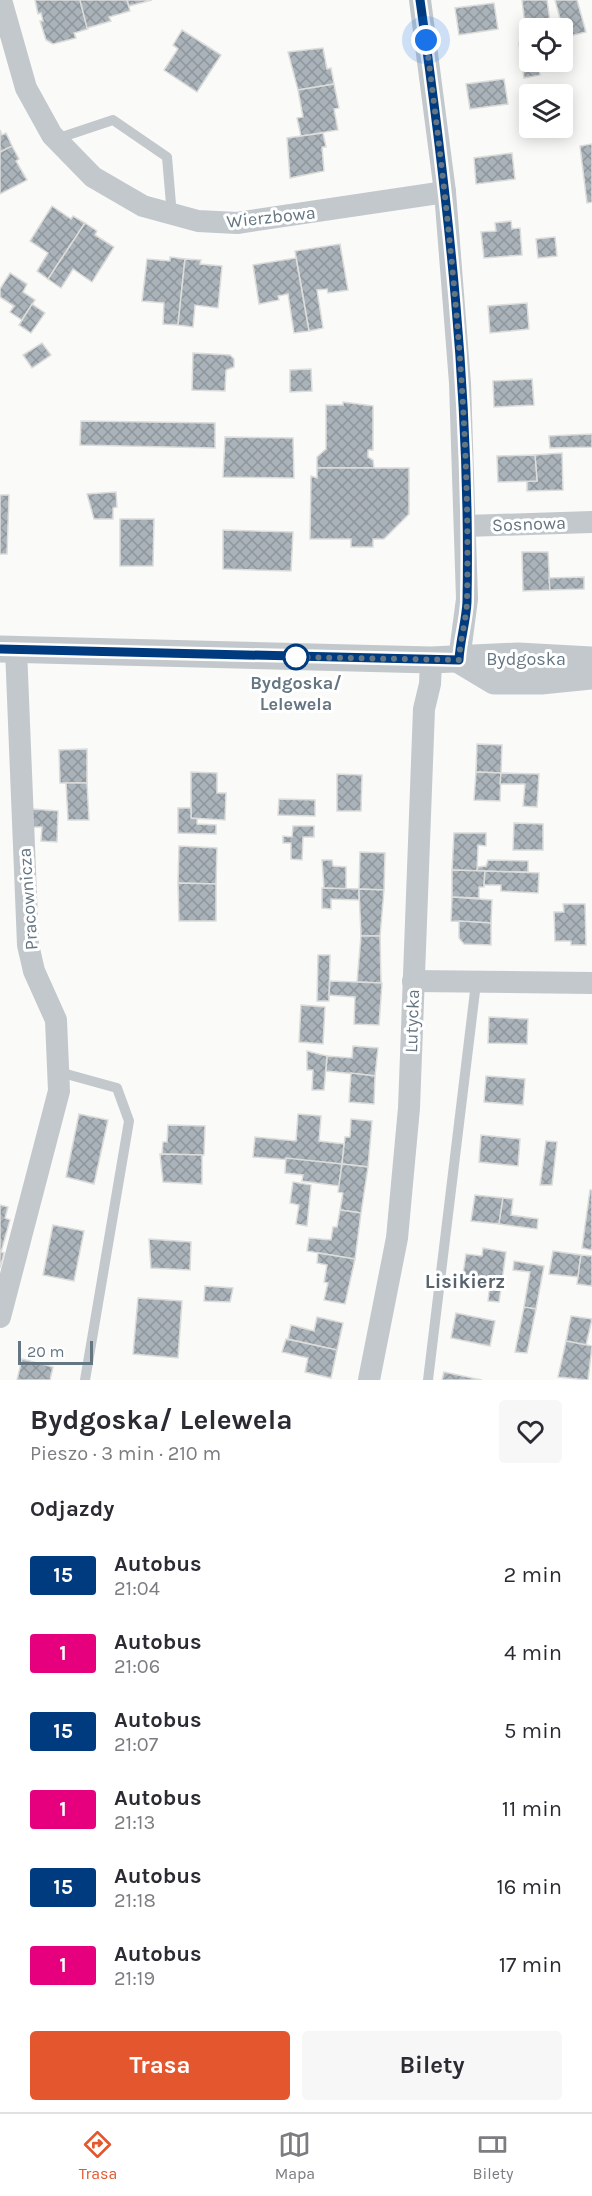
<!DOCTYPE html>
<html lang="pl">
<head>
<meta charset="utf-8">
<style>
	body { margin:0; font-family:Karla,sans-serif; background:#f7f7f7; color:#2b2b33; height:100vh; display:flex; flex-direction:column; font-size:22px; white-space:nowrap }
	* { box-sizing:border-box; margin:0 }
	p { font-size:20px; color:#7c7c81 }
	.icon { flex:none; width:33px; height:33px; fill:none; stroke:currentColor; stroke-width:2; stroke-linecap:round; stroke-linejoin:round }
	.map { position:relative; height:1380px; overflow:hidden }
	.side { display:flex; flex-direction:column; background:#fff; flex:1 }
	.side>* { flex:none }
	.badge { padding:0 12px; border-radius:4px; font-size:21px; line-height:39px }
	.fabs { position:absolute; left:519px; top:18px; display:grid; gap:12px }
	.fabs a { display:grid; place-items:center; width:54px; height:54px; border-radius:6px; background:#fff; box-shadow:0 3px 15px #0003; font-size:30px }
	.scale { position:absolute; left:18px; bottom:15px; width:75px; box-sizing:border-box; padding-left:6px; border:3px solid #657683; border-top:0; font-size:16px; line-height:21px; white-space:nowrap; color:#657683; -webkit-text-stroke:4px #fff; paint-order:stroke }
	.you { position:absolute; width:30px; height:30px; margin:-15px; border:4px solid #fff; border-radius:50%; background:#1a73e8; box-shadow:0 0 0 9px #1a73e833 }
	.map>.badge { position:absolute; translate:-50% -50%; box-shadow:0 0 0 3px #fff }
	h2 { padding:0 30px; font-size:22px; line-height:54px }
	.round { display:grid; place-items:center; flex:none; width:63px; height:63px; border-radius:6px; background:#f7f7f7 }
	.headline { display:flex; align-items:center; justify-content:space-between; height:102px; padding:0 30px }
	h1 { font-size:28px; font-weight:700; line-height:45px }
	.primary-button { display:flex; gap:12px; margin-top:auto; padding:12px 30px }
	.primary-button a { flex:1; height:69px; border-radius:6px; background:#e4572e; color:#fff; font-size:24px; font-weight:700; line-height:69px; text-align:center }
	.primary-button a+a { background:#f7f7f7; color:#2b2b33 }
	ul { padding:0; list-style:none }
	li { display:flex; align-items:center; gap:18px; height:78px; padding:0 30px }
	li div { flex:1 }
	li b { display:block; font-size:22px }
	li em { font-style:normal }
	li .badge { min-width:66px; font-weight:700; text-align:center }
	.tab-bar { display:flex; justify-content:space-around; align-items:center; height:84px; border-top:2px solid #e1e1e2; background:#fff; font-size:16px; color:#7c7c81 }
	.tab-bar a { display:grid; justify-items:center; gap:3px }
	.tab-bar .on { color:#e4572e }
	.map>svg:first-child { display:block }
	.building { fill:url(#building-cross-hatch); stroke:#dcdcda; stroke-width:1.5 }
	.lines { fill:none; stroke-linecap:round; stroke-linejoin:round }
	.service { stroke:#c3c8cc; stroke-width:10 }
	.minor { stroke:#c3c8cc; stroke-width:22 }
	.tertiary { stroke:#c3c8cc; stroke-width:27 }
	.line-casing { stroke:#fff; stroke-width:14 }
	.line { stroke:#003b80; stroke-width:9 }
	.walk { stroke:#657683; stroke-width:6; stroke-dasharray:0 10.8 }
	.stop-dot { fill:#fff; stroke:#003b80; stroke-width:3 }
	.labels { text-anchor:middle; stroke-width:6; stroke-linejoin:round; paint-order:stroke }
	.street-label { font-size:18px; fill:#657683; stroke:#fff }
	.stop-label { font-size:18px; font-weight:bold; fill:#657683; stroke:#fff }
	.neighbourhood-label { font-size:20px; font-weight:bold; fill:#57646e; stroke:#fff }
</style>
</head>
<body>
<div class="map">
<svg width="592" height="1380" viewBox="0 0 592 1380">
	<defs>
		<pattern id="building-cross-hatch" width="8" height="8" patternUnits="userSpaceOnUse" patternTransform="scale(1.5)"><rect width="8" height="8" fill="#aab3b9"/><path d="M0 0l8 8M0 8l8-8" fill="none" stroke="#8e969c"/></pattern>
	</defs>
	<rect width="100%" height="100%" fill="#fafaf8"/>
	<g class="building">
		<polygon points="35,0 80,0 88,29 74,33 76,38 53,44 46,40 40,21 43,21 41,13 38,14"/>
		<polygon points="80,0 127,0 130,11 109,17 111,21 87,28"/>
		<polygon points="127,0 152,0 129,6"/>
		<polygon points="522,0 547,0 550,22 525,25"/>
		<polygon points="555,0 577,0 586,32 565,37"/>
		<polygon points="494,3 498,29 459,35 455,8"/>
		<polygon points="182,30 221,55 197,92 164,70 178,49 173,45"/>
		<polygon points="530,41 530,62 537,62 540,75 524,78 519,43"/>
		<polygon points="323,48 327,69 331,68 334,84 298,90 288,52"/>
		<polygon points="504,79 508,104 470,109 466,84"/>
		<polygon points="334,84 339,108 334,109 338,130 301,136 297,118 303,117 298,90"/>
		<polygon points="0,130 2,135 6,133 12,146 0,152"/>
		<polygon points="323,133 326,147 322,147 324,171 290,178 287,138"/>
		<polygon points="592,144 592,202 587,203 580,146"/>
		<polygon points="12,146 19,159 16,161 27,180 0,194 0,152"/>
		<polygon points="512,153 515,179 476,184 474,158"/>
		<polygon points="52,206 71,219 73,216 85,223 48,279 37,271 48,253 30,241"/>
		<polygon points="511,221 512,229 520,228 522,255 484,258 481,232 496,231 495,223"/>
		<polygon points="85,223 97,231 95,235 114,247 92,282 73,269 61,288 48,279"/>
		<polygon points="555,237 557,256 538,258 536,239"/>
		<polygon points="340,244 348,290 328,293 327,289 317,290 323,328 309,331 295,251"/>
		<polygon points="170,257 185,259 178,325 163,324 164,303 142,301 147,259 170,261"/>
		<polygon points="296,258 309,331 294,333 288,294 278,296 279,300 259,304 253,265"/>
		<polygon points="185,259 201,260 200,264 222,266 218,308 195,305 193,327 178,325"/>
		<polygon points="10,273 27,284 23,292 35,300 22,320 10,312 14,306 0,297 0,289"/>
		<polygon points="527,303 529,329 490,333 488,306"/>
		<polygon points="32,304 45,313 31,333 19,325"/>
		<polygon points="42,343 51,355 32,368 23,355"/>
		<polygon points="193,353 230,355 234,359 234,367 226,370 225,391 192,390"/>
		<polygon points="311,369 312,391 290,392 290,370"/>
		<polygon points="532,379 534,405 494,407 493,381"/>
		<polygon points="343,402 373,406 373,450 368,450 368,457 373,460 374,468 317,468 317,457 326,449 326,405 343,405"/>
		<polygon points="81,421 215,423 215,448 80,445"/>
		<polygon points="592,434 592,447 550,448 549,436"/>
		<polygon points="225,437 293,438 294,478 223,477"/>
		<polygon points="562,453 563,490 527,491 527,481 537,481 535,455"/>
		<polygon points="535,455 537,481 498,482 497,456"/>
		<polygon points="317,468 409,468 409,514 384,539 373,539 373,547 351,547 351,539 310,539 311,476 317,478"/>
		<polygon points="116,492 117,507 113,508 113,519 94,519 87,494"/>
		<polygon points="0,495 9,495 7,554 0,554"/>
		<polygon points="120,519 154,519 153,566 120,566"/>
		<polygon points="223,530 293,532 291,571 223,569"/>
		<polygon points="522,552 548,552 550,590 523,591"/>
		<polygon points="584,577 584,589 550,590 549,578"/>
		<polygon points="477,744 502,745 501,773 476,772"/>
		<polygon points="87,749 87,783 60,783 59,750"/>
		<polygon points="191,772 217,773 217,793 226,793 225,820 191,818"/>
		<polygon points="476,772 501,773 500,801 474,800"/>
		<polygon points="501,773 539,774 537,807 523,806 525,784 500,784"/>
		<polygon points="337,774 362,775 361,811 337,811"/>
		<polygon points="66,783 87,783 89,820 68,820"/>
		<polygon points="279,799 315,800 315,816 278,815"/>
		<polygon points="178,808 191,808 191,818 197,819 197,824 216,825 216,834 178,833"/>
		<polygon points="32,809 58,811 57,842 41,841 42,827 32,827"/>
		<polygon points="514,823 543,824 543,850 513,850"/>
		<polygon points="293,826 314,826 314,837 303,837 302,860 291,859 291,843 283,843 283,836 292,837"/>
		<polygon points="454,833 486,833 486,846 478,845 477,871 452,870"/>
		<polygon points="179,846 217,848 216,884 178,883"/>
		<polygon points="360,852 385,853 384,890 359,889"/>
		<polygon points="322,860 332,860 333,866 346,867 346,889 324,888"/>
		<polygon points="488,860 528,861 528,872 477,871 478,867 486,866"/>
		<polygon points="452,870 485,871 484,887 479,887 479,898 452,897"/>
		<polygon points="485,871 539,873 538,893 501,891 501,885 484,885"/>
		<polygon points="178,883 216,884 216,921 179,921"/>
		<polygon points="322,888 359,889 359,900 331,899 331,909 322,908"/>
		<polygon points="359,889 384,890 380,936 361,936"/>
		<polygon points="452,897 492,900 491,923 451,921"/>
		<polygon points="563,904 585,904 586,945 571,945 571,941 555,941 554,912 564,912"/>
		<polygon points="459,921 491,923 491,945 464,944 459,938"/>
		<polygon points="361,936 380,936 381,983 357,982"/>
		<polygon points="318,955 330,955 329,1001 317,1001"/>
		<polygon points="330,981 382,983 379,1025 354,1024 355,997 329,995"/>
		<polygon points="301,1005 325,1007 323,1044 299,1042"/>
		<polygon points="489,1017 528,1019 527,1044 488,1043"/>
		<polygon points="353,1046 378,1048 375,1076 326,1071 327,1056 352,1058"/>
		<polygon points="307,1051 327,1056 324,1090 312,1090 313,1070 307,1070"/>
		<polygon points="351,1073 375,1076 374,1104 349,1102"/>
		<polygon points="486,1076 525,1079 523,1105 484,1102"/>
		<polygon points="79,1114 108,1120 94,1184 66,1177"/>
		<polygon points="298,1114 321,1116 319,1141 344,1144 342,1164 253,1157 255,1137 296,1141"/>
		<polygon points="351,1119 372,1121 368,1167 342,1164 345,1137 350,1137"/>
		<polygon points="168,1125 205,1126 204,1155 162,1154 163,1142 167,1142"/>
		<polygon points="481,1135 520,1139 518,1166 479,1162"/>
		<polygon points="546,1141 557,1142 552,1185 540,1185"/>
		<polygon points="160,1154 202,1155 202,1184 163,1182"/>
		<polygon points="286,1158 342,1164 339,1186 302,1181 303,1175 285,1173"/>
		<polygon points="342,1164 368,1167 361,1213 340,1210 343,1193 338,1192"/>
		<polygon points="293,1182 311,1185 307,1226 296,1224 299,1205 290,1203"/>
		<polygon points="590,1190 592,1190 592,1250 582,1248"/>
		<polygon points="475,1195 503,1198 499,1224 471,1221"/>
		<polygon points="503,1198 513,1199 511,1215 538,1219 537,1229 499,1224"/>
		<polygon points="0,1205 8,1207 5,1218 10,1220 1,1252 4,1253 0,1268"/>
		<polygon points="340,1210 361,1213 355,1259 307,1251 309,1238 331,1240 333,1227 337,1227"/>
		<polygon points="53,1225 84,1231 74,1281 43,1275"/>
		<polygon points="149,1239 191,1242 190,1270 151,1268"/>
		<polygon points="483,1248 506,1252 499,1302 488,1301 490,1284 462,1280 466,1254 482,1256"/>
		<polygon points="553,1251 581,1255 578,1277 549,1274"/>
		<polygon points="318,1253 355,1259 345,1304 324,1300 328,1283 324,1282 327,1265 317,1263"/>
		<polygon points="581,1255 592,1256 592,1286 577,1284"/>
		<polygon points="514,1261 544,1266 536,1309 524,1307 530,1272 513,1270"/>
		<polygon points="205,1286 233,1288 230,1302 204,1301"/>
		<polygon points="138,1298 182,1301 178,1358 133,1354"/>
		<polygon points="524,1307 536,1309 527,1353 515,1352"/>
		<polygon points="456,1313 495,1321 490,1346 451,1338"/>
		<polygon points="571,1316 592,1319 586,1345 566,1341"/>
		<polygon points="317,1317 343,1323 337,1350 288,1339 291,1325 314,1331"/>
		<polygon points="286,1339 337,1350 331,1378 305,1372 308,1358 282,1352"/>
		<polygon points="566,1341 592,1346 588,1380 558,1377"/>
		<polygon points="22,1359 53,1367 50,1380 17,1380"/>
		<polygon points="444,1372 472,1378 482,1380 442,1380"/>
	</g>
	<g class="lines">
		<g class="service">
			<polyline points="56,139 113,120 167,157 172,216"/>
			<polyline points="59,1072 117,1088 129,1121 85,1380"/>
			<polyline points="428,1380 476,983"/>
		</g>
		<g class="minor">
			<polyline points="1,0 26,88 52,135 93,177 143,206 198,221 237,223 445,192"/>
			<polyline points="420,0 445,192 460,383 467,599 459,660"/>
			<polyline points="466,526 592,522"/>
			<polyline points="413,981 592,983"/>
			<polyline points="0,1317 59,1091 56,1020 34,971 28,945 16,649"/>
			<polyline points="369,1380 397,1238 409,1108 424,709 430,684 431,660"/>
		</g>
		<g class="tertiary">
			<polyline points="0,649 431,660 518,656 592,660"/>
			<polyline points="459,660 494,681 541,681 592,676"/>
		</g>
	</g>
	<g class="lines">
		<g class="line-casing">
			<path id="line" d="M0 649 459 660C460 640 466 622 467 602 471 401 448 198 420 0"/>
		</g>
		<use href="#line" class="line"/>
		<path class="walk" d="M296 657H291L459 660C460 640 466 622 467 602 471 414 450 226 426 40"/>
	</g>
	<circle class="stop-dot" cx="296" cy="657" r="12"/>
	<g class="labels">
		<g class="street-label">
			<text transform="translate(271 217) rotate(-6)" y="6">Wierzbowa</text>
			<text transform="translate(529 524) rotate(-2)" y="6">Sosnowa</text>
			<text x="526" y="665">Bydgoska</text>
			<text transform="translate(28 899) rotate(-94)" y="6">Pracownicza</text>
			<text transform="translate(412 1021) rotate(-88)" y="6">Lutycka</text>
		</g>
		<g class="stop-label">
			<text x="296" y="689">Bydgoska/<tspan x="296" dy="21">Lelewela</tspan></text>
		</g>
		<g class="neighbourhood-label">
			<text x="465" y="1288">Lisikierz</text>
		</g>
	</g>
</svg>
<div class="fabs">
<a><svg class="icon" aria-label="locate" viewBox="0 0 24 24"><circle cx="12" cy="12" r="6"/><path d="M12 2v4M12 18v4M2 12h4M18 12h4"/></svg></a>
<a><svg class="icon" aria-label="layers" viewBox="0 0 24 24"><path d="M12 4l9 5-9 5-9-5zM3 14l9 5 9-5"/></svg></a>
</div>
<div class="scale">20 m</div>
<div class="you" style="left:426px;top:40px"></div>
</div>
<section class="side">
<div class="headline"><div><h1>Bydgoska/ Lelewela</h1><p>Pieszo · 3 min · 210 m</p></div><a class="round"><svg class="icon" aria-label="heart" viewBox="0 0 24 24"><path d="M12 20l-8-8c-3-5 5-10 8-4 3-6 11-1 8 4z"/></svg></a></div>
<h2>Odjazdy</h2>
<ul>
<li><span class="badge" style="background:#003b80;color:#fff">15</span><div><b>Autobus</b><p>21:04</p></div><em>2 min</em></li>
<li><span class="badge" style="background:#e6007e;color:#fff">1</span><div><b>Autobus</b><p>21:06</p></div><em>4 min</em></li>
<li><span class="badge" style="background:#003b80;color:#fff">15</span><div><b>Autobus</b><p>21:07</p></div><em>5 min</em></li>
<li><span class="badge" style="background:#e6007e;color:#fff">1</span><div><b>Autobus</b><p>21:13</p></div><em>11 min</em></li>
<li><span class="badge" style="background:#003b80;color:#fff">15</span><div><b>Autobus</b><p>21:18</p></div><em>16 min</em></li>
<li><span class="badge" style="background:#e6007e;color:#fff">1</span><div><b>Autobus</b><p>21:19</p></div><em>17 min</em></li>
</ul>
<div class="primary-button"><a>Trasa</a><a>Bilety</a></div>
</section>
<nav class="tab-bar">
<a class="on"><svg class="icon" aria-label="directions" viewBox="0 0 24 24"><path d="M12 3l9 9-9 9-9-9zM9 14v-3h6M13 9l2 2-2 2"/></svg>Trasa</a>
<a><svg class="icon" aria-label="map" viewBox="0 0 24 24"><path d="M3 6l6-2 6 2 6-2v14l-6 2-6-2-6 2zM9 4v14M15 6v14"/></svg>Mapa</a>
<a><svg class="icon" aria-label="tickets" viewBox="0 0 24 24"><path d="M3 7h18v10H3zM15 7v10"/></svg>Bilety</a>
</nav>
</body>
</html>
